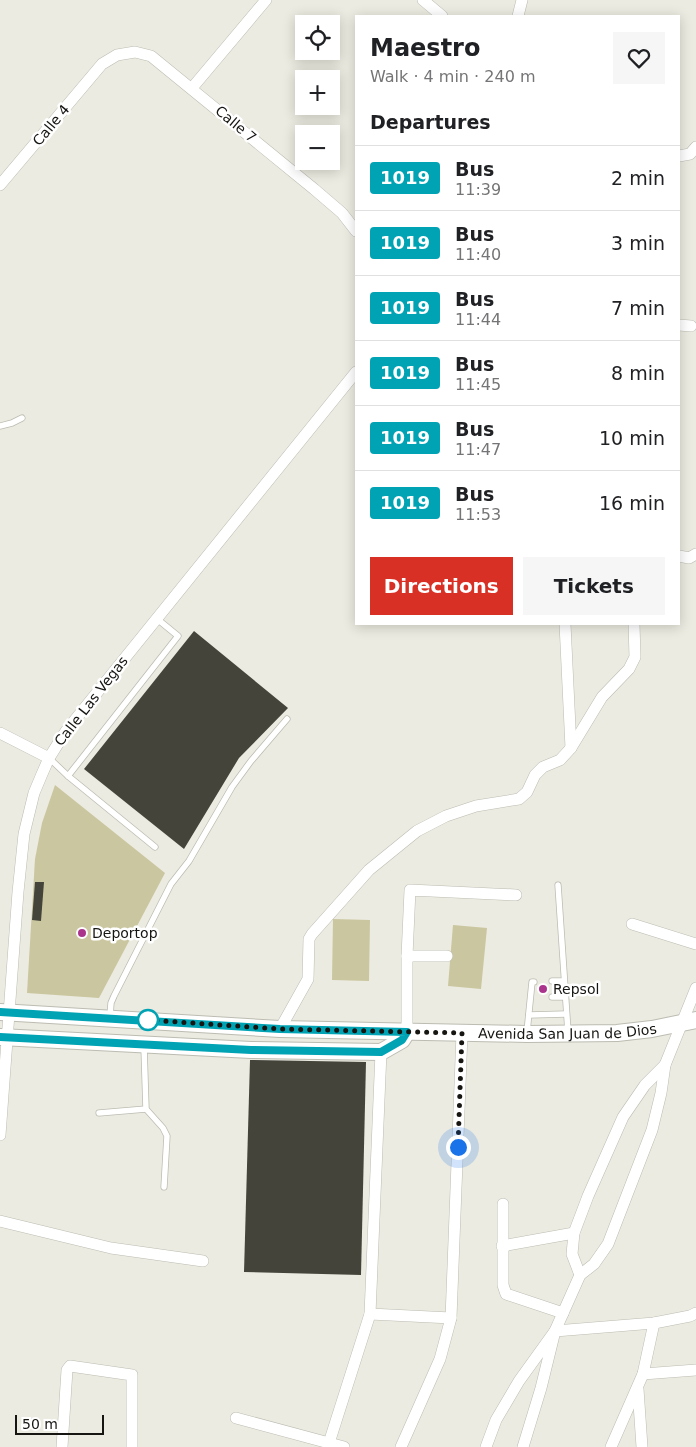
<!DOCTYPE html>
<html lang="en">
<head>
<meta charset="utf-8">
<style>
	body { margin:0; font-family:"DejaVu Sans",sans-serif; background:#f6f6f6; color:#202124; height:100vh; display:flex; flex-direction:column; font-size:19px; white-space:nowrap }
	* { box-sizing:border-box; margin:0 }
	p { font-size:16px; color:#757577 }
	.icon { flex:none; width:28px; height:28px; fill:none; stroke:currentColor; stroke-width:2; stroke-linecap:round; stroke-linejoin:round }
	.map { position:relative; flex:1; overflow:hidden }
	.details { position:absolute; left:355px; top:15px; width:325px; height:610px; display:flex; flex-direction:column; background:#fff; border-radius:0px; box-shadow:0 2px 12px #0003 }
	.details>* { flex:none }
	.badge { padding:0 10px; border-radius:4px; font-size:18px; line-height:32px }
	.controls { position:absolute; left:295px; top:15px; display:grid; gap:10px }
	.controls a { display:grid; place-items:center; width:45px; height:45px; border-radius:0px; background:#fff; box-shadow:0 2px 12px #0003; font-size:25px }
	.scale { position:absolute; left:15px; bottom:12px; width:89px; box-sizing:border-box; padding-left:5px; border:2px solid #161512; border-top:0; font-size:14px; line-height:18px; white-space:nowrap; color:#161512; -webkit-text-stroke:4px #fff; paint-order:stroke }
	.you { position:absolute; width:25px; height:25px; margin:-12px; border:4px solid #fff; border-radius:50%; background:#1a73e8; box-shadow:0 0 0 8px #1a73e833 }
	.map>.badge { position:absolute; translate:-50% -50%; box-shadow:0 0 0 2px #fff }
	h2 { padding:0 15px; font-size:19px; line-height:45px }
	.round { display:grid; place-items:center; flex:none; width:52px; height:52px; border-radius:0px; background:#f6f6f6 }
	.summary { display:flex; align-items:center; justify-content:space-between; height:85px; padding:0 15px }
	h1 { font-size:24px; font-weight:700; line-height:38px }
	.action { display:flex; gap:10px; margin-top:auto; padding:10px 15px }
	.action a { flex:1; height:58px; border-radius:0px; background:#d93025; color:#fff; font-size:20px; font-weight:700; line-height:58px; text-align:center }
	.action a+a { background:#f6f6f6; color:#202124 }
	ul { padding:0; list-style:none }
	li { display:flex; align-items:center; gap:15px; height:65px; padding:0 15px; border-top:1px solid #e0e0e0 }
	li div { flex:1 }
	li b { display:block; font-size:19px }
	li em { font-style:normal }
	li .badge { min-width:55px; font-weight:700; text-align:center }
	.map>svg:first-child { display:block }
	.green { fill:#cac69f }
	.building { fill:#44443b }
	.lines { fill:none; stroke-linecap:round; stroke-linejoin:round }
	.service-casing { stroke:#bcbcb2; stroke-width:7 }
	.minor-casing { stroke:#bcbcb2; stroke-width:12 }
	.secondary-casing { stroke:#bcbcb2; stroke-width:18 }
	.service { stroke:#fff; stroke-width:5.5 }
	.minor { stroke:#fff; stroke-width:11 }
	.secondary { stroke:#fff; stroke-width:16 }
	.line-casing { stroke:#fff; stroke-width:11 }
	.line { stroke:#00a3b4; stroke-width:8 }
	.walk { stroke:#161512; stroke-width:5; stroke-dasharray:0 9 }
	.poi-dot { fill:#aa348c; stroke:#fff; stroke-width:2 }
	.stop-dot { fill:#fff; stroke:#00a3b4; stroke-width:2.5 }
	.labels { text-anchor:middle; stroke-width:5; stroke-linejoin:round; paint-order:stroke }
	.street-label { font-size:14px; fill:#161512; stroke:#fff }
	.poi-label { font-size:14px; fill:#161512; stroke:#fff; text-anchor:start }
</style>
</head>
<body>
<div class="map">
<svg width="696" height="1447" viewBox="0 0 696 1447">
	<rect width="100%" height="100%" fill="#ecebe1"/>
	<g class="green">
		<polygon points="55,785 165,873 99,998 27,993 35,859 42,823"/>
		<polygon points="333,919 370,920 369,981 332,980"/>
		<polygon points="453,925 487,928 481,989 448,986"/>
	</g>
	<g class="building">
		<polygon points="194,631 288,708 239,758 184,849 84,769"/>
		<polygon points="35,882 44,882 41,921 32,920"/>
		<polygon points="250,1060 366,1062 361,1275 244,1272"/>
	</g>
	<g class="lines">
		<g class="service-casing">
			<g id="service">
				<polyline points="0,426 12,423 22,418"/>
				<polyline points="49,758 68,776 155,847"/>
				<polyline points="68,776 178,636 156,618"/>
				<polyline points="558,885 568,1032"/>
				<polyline points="552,981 564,981"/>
				<polyline points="552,997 565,997"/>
				<polyline points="529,1015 566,1014"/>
				<polyline points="110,1016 111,1003 114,996 171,884 189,861 232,787 251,761 287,719"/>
				<polyline points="527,1032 532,982 534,982"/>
				<polyline points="144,1047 146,1109 163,1128 167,1136 164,1187"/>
				<polyline points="99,1113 146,1109"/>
			</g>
		</g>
		<g class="minor-casing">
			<g id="minor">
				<polyline points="423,0 442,16"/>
				<polyline points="518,16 522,0"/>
				<polyline points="192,88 266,0"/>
				<polyline points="679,156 690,154 696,147"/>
				<polyline points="0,185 102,64 117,55 135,52 151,56 314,189 342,213 356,231"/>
				<polyline points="679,325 691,326"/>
				<polyline points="679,556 689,558 696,554"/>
				<polyline points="565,624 571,748"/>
				<polyline points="0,733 49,758"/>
				<polyline points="632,924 696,944"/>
				<polyline points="407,956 447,956"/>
				<polyline points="280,1029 308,979 309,939 312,934 369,870 417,831 446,816 476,806 519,799 527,792 535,775 543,767 560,760 571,748 602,697 629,669 635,657 634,624"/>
				<polyline points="407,1032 407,956 410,890 516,895"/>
				<polyline points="0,1135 18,892 24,834 34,793 42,774 49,758 66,731 356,372"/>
				<polyline points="503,1204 503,1285 506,1294 563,1313"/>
				<polyline points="0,1221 111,1248 203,1261"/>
				<polyline points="502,1246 574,1233"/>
				<polyline points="580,1275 572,1254 574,1233 588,1196 623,1117 645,1085 665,1065"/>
				<polyline points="370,1314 451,1318"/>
				<polyline points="643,1374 696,1370"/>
				<polyline points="638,1389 642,1447"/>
				<polyline points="236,1418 344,1447"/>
				<polyline points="329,1443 370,1314 381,1052"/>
				<polyline points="62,1447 67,1370 70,1366 132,1375 132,1447"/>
				<polyline points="401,1447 440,1359 451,1318 462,1033"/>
				<polyline points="486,1447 496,1420 519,1381 555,1331 654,1323 690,1316 696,1313"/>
				<polyline points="523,1447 541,1388 555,1331 580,1275 594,1264 608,1244 652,1130 661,1093 665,1065 696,988"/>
				<polyline points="611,1447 643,1374 654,1323"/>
			</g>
		</g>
		<g class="secondary-casing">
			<g id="secondary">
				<path id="s1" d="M0 1012 280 1029 527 1034 617 1033 652 1029 696 1020"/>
				<polyline points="0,1037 251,1050 381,1052 402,1040 407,1032"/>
			</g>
		</g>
		<use href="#service" class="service"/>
		<use href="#minor" class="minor"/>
		<use href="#secondary" class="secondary"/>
	</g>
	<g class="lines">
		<g class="line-casing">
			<polyline id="line" points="0,1012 280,1029 407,1032 402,1040 381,1052 251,1050 0,1037"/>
		</g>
		<use href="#line" class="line"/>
		<polyline class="walk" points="148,1020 280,1029 462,1033 458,1147"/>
	</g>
	<g class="poi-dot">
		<circle cx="82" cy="933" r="5"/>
		<circle cx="543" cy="989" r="5"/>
	</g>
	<circle class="stop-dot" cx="148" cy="1020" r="10"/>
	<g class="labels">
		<g class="street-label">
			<text transform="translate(236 124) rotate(40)" y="5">Calle 7</text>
			<text transform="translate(51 125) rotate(-50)" y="5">Calle 4</text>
			<text transform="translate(91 701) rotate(-52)" y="5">Calle Las Vegas</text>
			<text dy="5" stroke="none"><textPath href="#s1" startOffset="568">Avenida San Juan de Dios</textPath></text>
		</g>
		<g class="poi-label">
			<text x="92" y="938">Deportop</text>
			<text x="553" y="994">Repsol</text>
		</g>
	</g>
</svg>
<div class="controls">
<a><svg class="icon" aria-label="locate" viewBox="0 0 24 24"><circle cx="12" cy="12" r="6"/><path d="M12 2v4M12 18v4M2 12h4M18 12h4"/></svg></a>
<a>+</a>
<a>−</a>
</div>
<div class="scale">50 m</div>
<div class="you" style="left:458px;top:1147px"></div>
<section class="details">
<div class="summary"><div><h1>Maestro</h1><p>Walk · 4 min · 240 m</p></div><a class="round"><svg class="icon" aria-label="heart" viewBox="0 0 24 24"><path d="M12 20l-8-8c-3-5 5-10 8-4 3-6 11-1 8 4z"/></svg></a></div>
<h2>Departures</h2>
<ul>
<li><span class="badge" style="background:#00a3b4;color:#fff">1019</span><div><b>Bus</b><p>11:39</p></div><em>2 min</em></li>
<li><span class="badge" style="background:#00a3b4;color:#fff">1019</span><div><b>Bus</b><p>11:40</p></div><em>3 min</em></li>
<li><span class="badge" style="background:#00a3b4;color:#fff">1019</span><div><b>Bus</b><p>11:44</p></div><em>7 min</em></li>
<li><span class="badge" style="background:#00a3b4;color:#fff">1019</span><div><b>Bus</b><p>11:45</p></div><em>8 min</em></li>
<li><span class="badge" style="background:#00a3b4;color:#fff">1019</span><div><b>Bus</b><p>11:47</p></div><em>10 min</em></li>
<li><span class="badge" style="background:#00a3b4;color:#fff">1019</span><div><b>Bus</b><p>11:53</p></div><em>16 min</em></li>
</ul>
<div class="action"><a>Directions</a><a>Tickets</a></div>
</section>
</div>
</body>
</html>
